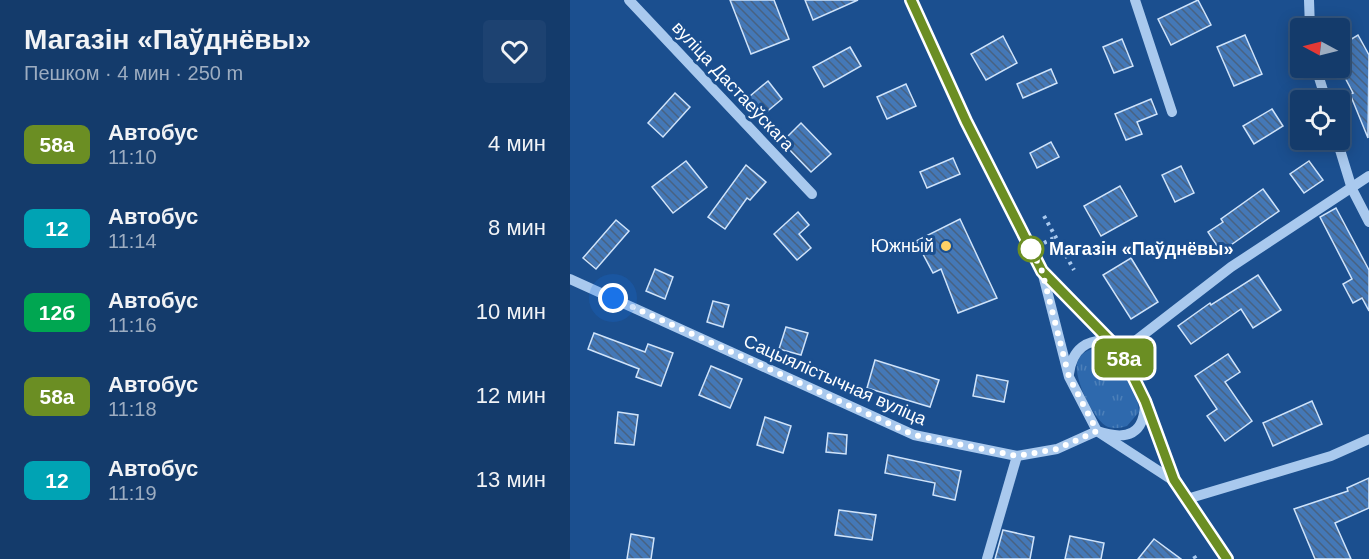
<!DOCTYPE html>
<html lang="ru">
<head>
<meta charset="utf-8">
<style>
	body { margin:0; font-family:Arial,sans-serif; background:#1d4271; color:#f1f3f6; height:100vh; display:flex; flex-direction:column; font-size:22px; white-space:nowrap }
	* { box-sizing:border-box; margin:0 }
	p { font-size:20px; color:#9dadc1 }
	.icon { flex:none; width:33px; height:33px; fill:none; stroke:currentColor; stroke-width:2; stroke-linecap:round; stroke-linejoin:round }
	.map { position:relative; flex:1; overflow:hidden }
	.sheet { display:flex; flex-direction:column; background:#143b6b; width:570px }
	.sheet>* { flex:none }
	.badge { padding:0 12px; border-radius:9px; font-size:21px; line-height:39px }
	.needle { width:39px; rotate:277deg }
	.tools { position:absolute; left:720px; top:18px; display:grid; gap:12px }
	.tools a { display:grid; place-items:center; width:60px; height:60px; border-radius:6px; background:#143b6b; box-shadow:0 3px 15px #0003,0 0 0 2px #33557e; font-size:30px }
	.you { position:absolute; width:30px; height:30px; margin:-15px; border:4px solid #fff; border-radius:50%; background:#1a73e8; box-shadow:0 0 0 9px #1a73e833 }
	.map>.badge { position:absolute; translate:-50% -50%; box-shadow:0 0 0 3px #fff }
	.round { display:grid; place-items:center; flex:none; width:63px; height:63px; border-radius:6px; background:#1d4271 }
	.headline { display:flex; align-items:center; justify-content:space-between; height:102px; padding:0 24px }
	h1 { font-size:28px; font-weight:700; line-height:45px }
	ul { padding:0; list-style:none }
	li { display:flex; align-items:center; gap:18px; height:84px; padding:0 24px }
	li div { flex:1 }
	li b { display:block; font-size:22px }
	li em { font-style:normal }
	li .badge { min-width:66px; font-weight:700; text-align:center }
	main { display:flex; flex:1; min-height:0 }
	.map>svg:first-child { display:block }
	.grass { fill:url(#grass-tufts) }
	.building { fill:url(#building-back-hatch); stroke:#cfe3fa; stroke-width:1.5 }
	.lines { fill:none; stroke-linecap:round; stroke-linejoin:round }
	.path { stroke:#a9c9ee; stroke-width:4; stroke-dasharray:3 4.5; stroke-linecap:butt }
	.minor { stroke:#a9c9ee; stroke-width:10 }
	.line-casing { stroke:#fff; stroke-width:14 }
	.line { stroke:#6b8e23; stroke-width:9 }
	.walk { stroke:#fff; stroke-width:6; stroke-dasharray:0 10.8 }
	.poi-dot { fill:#ffd166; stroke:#1b4f8f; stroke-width:2 }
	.stop-dot { fill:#fff; stroke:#6b8e23; stroke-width:3 }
	.labels { text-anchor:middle; stroke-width:6; stroke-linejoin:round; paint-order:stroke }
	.street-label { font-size:18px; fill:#fff; stroke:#1b4f8f }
	.poi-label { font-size:18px; fill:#fff; stroke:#1b4f8f; text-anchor:end }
	.stop-label { font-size:18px; font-weight:bold; fill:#fff; stroke:#1b4f8f; text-anchor:start }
</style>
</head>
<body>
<main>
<section class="sheet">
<div class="headline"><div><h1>Магазін «Паўднёвы»</h1><p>Пешком · 4 мин · 250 m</p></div><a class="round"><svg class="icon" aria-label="heart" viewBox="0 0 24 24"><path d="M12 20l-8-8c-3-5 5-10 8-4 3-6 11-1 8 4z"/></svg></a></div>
<ul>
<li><span class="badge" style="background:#6b8e23;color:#fff">58а</span><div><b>Автобус</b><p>11:10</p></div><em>4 мин</em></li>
<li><span class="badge" style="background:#00a3b4;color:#fff">12</span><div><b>Автобус</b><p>11:14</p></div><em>8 мин</em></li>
<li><span class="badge" style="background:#00a651;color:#fff">12б</span><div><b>Автобус</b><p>11:16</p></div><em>10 мин</em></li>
<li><span class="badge" style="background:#6b8e23;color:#fff">58а</span><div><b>Автобус</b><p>11:18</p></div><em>12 мин</em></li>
<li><span class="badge" style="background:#00a3b4;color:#fff">12</span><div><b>Автобус</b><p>11:19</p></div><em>13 мин</em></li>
</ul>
</section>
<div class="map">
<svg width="799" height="559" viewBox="0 0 799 559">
	<defs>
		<pattern id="grass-tufts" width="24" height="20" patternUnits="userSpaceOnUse" patternTransform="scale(1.5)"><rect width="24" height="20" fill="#2e69ad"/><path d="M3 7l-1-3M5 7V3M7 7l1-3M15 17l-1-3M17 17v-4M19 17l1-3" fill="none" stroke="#4d80b9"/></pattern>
		<pattern id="building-back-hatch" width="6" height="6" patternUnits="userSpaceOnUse" patternTransform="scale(1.5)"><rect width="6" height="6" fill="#4478b7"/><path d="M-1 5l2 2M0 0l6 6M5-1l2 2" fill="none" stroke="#486282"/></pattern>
	</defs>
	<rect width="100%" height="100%" fill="#1b4f8f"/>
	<path class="grass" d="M528 347 538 350 543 356 567 394 569 412 557 426C551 428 544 429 538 427 524 421 504 379 507 364 509 353 518 350 528 347Z"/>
	<g class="building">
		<polygon points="160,0 204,0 219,39 181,54"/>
		<polygon points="235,0 288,0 243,20"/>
		<polygon points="628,0 641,25 601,45 588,19"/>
		<polygon points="675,35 692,74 664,86 647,47"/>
		<polygon points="788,35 799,55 798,138 780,94 783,93 770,68 770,46"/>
		<polygon points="433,36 447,63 416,80 401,54"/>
		<polygon points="552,39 563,66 544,73 533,47"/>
		<polygon points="280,47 291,66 254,87 243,67"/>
		<polygon points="481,69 487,83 453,98 447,84"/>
		<polygon points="198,81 212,99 188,119 174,101"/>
		<polygon points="336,84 346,106 317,119 307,97"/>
		<polygon points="105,93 120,107 93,137 78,123"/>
		<polygon points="581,99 587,114 567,122 572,134 556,140 545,114"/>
		<polygon points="702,109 713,126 684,144 673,126"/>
		<polygon points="231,123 261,154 241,172 212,142"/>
		<polygon points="481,142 489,157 467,168 460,153"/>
		<polygon points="383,158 390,174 357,188 350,172"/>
		<polygon points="116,161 137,187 103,213 82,187"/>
		<polygon points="739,161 753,180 734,193 720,174"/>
		<polygon points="176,165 196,182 180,200 177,198 155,229 138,217"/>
		<polygon points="611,166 624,193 605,202 592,175"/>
		<polygon points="550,186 567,216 531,236 514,206"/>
		<polygon points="693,189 709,211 651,252 638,232 653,222 651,219"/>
		<polygon points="766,208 799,270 799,311 792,298 783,303 773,284 782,279 750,217"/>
		<polygon points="228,212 239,225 229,234 241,248 227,260 204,234"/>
		<polygon points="390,219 427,298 388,313 371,269 363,273 346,241"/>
		<polygon points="46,220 59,231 26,269 13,258"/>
		<polygon points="561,258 588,302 561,319 533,275"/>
		<polygon points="85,269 103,277 95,299 76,291"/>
		<polygon points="688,275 711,310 683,328 671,309 621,344 608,326 640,303 641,305"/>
		<polygon points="143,301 159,305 153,327 137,322"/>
		<polygon points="216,327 238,333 231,355 209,349"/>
		<polygon points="24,333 75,352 78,344 103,353 91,386 66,377 69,369 18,349"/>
		<polygon points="658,354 670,372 655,382 682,421 655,441 637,416 647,409 625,376"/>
		<polygon points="305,360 369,380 360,407 297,388"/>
		<polygon points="141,366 172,379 160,408 129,395"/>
		<polygon points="407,375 438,381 434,402 403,396"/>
		<polygon points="742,401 752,424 703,446 693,423"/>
		<polygon points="48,412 68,415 64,445 45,443"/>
		<polygon points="195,417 221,426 213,453 187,445"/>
		<polygon points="258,433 277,435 276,454 256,452"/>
		<polygon points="318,455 391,471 385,500 363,495 365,483 315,473"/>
		<polygon points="799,478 799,508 765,523 781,559 745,559 724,509 778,491 777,488"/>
		<polygon points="269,510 306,515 302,540 265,535"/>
		<polygon points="433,530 464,537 460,559 425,559"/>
		<polygon points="61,534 84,538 81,559 57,559"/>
		<polygon points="500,536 534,543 531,559 495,559"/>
		<polygon points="584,539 611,559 568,559"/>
	</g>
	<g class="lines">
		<g class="path">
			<polyline points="474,216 504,270"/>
			<polyline points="474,243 486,237"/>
			<polyline points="624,556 626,559"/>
		</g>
		<g class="minor">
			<polyline points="59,0 242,194"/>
			<polyline points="341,0 396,121 472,271 499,377 527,431 604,481"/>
			<polyline points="565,0 602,112"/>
			<polyline points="739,0 740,28"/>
			<polyline points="746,68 756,100"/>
			<polyline points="767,140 782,189 799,222"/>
			<polyline points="472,271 551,352 575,401 604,481 657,559"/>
			<path d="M0 279 344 435 447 456 487 449 527 431C557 441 575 435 575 401"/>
			<polyline points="551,352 661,267 799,176"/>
			<path d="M499 374C502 349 517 338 541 341"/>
			<polyline points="617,499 761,456 799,439"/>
			<polyline points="417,559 447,456"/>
		</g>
	</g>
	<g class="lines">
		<g class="line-casing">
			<polyline id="line" points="341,0 396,121 472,271 551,352 575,401 604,480 657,559"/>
		</g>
		<use href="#line" class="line"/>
		<polyline class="walk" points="43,298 344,435 447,456 487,449 527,431 499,377 472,271 461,249"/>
	</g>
	<circle class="poi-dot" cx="376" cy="246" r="6"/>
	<circle class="stop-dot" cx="461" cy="249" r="12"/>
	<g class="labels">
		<g class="street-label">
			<text transform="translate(163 86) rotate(47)" y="6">вуліца Дастаеўскага</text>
			<text transform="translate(265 380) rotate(24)" y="6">Сацыялістычная вуліца</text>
		</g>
		<g class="poi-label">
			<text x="364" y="252">Южный</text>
		</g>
		<g class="stop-label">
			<text x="479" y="255">Магазін «Паўднёвы»</text>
		</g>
	</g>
</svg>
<div class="tools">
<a><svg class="needle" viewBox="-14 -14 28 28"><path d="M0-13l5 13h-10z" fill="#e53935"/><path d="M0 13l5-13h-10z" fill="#9dadc1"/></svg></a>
<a><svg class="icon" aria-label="locate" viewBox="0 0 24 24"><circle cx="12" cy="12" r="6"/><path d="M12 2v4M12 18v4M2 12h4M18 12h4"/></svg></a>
</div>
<div class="you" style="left:43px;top:298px"></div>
<b class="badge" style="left:554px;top:358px;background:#6b8e23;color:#fff">58а</b>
</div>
</main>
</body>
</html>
